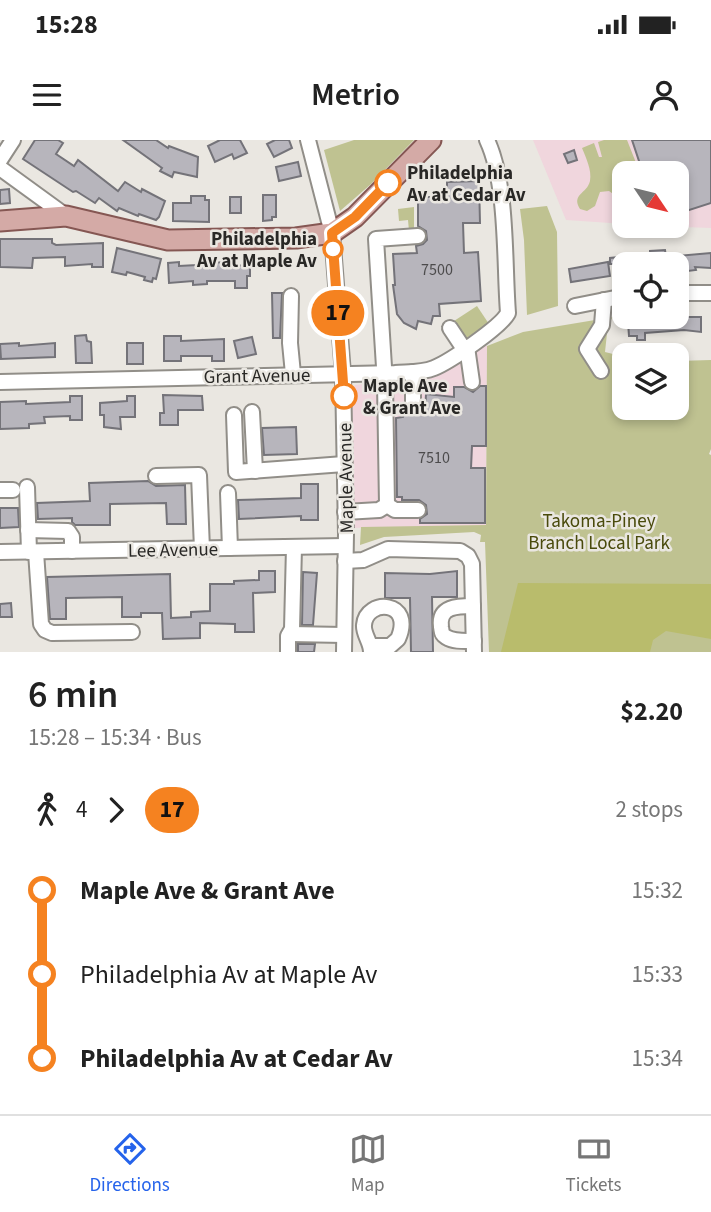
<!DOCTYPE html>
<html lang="en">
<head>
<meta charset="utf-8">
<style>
	body { margin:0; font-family:"Source Sans 3",sans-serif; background:#f6f6f6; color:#222; height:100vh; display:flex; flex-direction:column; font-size:26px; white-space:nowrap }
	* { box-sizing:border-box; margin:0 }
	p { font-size:23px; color:#767676 }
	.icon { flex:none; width:38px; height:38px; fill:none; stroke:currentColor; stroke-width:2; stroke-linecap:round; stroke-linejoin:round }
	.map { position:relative; height:512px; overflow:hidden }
	.panel { display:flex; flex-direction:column; background:#fff; flex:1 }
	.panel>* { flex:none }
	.badge { padding:0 14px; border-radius:23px; font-size:24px; line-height:46px }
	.needle { width:46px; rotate:125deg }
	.fabs { position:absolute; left:612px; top:21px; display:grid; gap:14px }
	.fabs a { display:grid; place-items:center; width:77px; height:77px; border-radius:14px; background:#fff; box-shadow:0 4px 10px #0003; font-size:35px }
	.map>.badge { position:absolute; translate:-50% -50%; box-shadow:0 0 0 4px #fff }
	.legs { display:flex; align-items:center; gap:10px; height:77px; padding:0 28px; font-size:23px }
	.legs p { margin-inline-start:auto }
	.head { display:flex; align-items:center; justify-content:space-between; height:119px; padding:0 28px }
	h1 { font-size:38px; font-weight:600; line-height:52px }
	ul { padding:0 28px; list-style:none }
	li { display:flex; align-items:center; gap:24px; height:84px; font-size:26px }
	li i { display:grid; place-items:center; width:10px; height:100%; margin:0 9px; background:currentColor }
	li i::after { content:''; width:18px; height:18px; margin:-9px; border:5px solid; border-radius:50%; background:#fff }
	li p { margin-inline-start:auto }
	li:first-child i { background:linear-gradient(#0000 50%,currentColor 0) }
	li:last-child i { background:linear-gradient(currentColor 50%,#0000 0) }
	.status { display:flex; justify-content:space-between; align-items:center; height:49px; padding:0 35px; background:#fff; direction:ltr }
	.status svg { height:19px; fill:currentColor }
	header { display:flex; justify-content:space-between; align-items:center; height:91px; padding:0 28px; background:#fff; font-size:32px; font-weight:600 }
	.dock { display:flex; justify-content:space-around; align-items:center; height:98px; border-top:2px solid #e0e0e0; background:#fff; font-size:19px; color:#767676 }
	.dock a { display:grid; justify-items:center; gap:4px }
	.dock .selected { color:#2563eb }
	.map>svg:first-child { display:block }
	.education { fill:#f0d6dd }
	.green { fill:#bfc291 }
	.forest { fill:#b9bc6c }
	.building { fill:#b7b5bc; stroke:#747379; stroke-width:2 }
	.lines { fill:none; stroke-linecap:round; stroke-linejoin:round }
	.minor-casing { stroke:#918e88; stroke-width:18 }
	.major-casing { stroke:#855753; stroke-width:23 }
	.minor { stroke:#fff; stroke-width:14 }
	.major { stroke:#d4aaa6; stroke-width:19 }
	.line-1-casing { stroke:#fff; stroke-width:16 }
	.line-1 { stroke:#f58220; stroke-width:10 }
	.stop-1-dot { fill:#fff; stroke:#f58220; stroke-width:3.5 }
	.labels { text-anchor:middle; stroke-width:5; stroke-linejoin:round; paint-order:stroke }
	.number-label { font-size:16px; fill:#4c4b4c }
	.stop-label { font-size:19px; font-weight:bold; fill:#292826; stroke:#eae7e1; text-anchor:start }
	.street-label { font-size:19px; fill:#292826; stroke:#eae7e1 }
	.park-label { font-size:19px; fill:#494a0b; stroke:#eae7e1 }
</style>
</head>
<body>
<div class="status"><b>15:28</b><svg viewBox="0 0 49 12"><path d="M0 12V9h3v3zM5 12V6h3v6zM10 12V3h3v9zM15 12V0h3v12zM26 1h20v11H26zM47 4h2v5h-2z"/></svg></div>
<header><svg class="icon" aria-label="menu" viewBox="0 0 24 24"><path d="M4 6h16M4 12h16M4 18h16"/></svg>Metrio<svg class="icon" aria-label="person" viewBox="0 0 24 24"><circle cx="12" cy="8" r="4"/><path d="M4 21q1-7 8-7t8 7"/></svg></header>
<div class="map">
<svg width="711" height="512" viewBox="0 0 711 512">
	<rect width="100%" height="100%" fill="#eae7e1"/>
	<g class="education">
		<polygon points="533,0 711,0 711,88 656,86 677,86 677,33 625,33 625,84 566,80"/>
		<polygon points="479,203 487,206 486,386 350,388 352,250 355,245 422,237"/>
	</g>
	<g class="green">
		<polygon points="354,0 414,0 371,44 340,71 324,10"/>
		<path d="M604 0H627L640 33H625V79L616 56 609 51 600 52 595 66 587 71 580 69C571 54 587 54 590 41 592 30 586 18 582 8L594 3 599 17H602L598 2Z"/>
		<polygon points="547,66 557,92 558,166 527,175 524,100 520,69"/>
		<polygon points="414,67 414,91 409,91 408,80 399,81 398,69"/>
		<polygon points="477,166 489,184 465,199 454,181"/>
		<polygon points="613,177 608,184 605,212 625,217 625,268 677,268 677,221 711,220 711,309 709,314 711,315 711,512 489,512 485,402 480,402 481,395 474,392 384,397 360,405 361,387 486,385 487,206 523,192"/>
	</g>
	<polygon class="forest" points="518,443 711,444 711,499 666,491 653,500 650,512 501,512"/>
	<g class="building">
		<polygon points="35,0 58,0 63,3 56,14 74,26 78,20 118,51 125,42 141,52 142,49 165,61 159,77 156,80 139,74 138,76 119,68 117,71 99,58 95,63 76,51 73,52 23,19"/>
		<polygon points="123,0 156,0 168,8 169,6 198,17 197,37 174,32 172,37 160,31 162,28"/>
		<polygon points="220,0 240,0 247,13 234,19 232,14 215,22 208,6"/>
		<polygon points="275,0 289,0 292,8 274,17 267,4"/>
		<polygon points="632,0 711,0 711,63 677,74 677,33 643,33"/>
		<polygon points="574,10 577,20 568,23 564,14"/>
		<polygon points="298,22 301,36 279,41 276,27"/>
		<polygon points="479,41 480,83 463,83 464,113 478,112 481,161 439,164 440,176 433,176 431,184 418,181 416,189 404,183 397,174 393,145 395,145 393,114 417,113 416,106 423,104 427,100 426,91 418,86 418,57 447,57 447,42"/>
		<polygon points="9,49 10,63 0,64 0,50"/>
		<polygon points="263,55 276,55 276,77 272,77 272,80 263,81"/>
		<polygon points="191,56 205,56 205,60 209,60 209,82 173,81 173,63 191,63"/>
		<rect x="230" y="57" width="11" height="16"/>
		<polygon points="0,99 52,99 52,103 56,105 103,103 103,127 92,127 92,124 65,126 65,117 33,118 32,128 0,127"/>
		<polygon points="117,108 161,119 156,139 153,138 152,142 144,140 145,137 127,132 126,135 112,132"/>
		<polygon points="665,110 666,117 711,113 711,128 695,127 696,130 680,132 679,124 610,124 610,118 650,114 650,111"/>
		<polygon points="206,121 224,123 224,125 250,126 250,136 247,136 247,148 235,148 235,141 207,141 207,144 193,145 193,141 169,143 168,123 179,122 179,126 197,125 197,122"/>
		<polygon points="608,122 610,136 571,142 569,129"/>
		<polygon points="272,153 282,153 280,198 273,198"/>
		<polygon points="656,177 701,177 701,192 684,190 645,193 645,200 637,200 637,196 629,196 628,182 656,180"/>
		<polygon points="86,195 87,201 91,202 92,223 76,223 75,196"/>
		<polygon points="164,196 181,196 181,201 224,199 224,221 212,221 212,216 181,216 181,221 164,221"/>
		<polygon points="252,197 256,214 238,218 234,201"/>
		<polygon points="19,203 19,206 55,203 55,217 1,219 0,204"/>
		<rect x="127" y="203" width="16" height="21"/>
		<polygon points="480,246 486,246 486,306 472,306 471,328 485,328 485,383 420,383 420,379 427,374 426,365 419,360 402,360 402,357 397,357 396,278 403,277 403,273 425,273 426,254 454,257 454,247 464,247 473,252"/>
		<polygon points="163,255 202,256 203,270 178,270 178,285 160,285 160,273 164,273"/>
		<polygon points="70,256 82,256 82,280 70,280 70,276 44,277 45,283 29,284 29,288 0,289 0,262 26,261 26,264 70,262"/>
		<polygon points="127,256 135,256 135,277 120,277 121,289 104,287 104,275 100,275 100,263 127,261"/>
		<polygon points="296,287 297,314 264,315 262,288"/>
		<polygon points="148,341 156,346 185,345 186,384 167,384 166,363 110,364 110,385 75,385 72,382 72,378 38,379 37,363 90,361 89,343"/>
		<polygon points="301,344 318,344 318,380 301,380 301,376 239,379 238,360 301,358"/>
		<polygon points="0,368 18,368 19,387 0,388"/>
		<polygon points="259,431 275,431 275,452 253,453 254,492 235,492 235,484 200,483 200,498 163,499 162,473 141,473 141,477 122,477 122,457 66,458 66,479 50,479 47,437 170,434 171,478 191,477 191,472 210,471 210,444 234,444 234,441 259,440"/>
		<polygon points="457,431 457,457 432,457 433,512 411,512 410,458 385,458 385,433 430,434"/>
		<polygon points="303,432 317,433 313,485 302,485"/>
		<polygon points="11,463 12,477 0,477 0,464"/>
		<polygon points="298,504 315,504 314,512 298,512"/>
	</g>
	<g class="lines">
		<g class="minor-casing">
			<g id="minor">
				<polyline points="308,0 332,93 343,234 346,394 344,512"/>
				<polyline points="0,20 13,0"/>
				<polyline points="0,28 66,76"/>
				<polyline points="677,153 711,153"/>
				<polyline points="291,156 290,203 293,234"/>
				<polyline points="575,166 625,156"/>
				<polyline points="450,188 464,209"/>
				<polyline points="467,207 472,242"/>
				<polyline points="601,231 587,209 602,185 604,160"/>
				<path d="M0 242 395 233C408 232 422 233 434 228 449 222 501 187 508 173 504 122 508 45 487 0"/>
				<polyline points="413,264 413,232"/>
				<polyline points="252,272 255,331"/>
				<polyline points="234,275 236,332 344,324"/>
				<polyline points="156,336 199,335 202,409"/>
				<polyline points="27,347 29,412"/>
				<polyline points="0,350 13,350"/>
				<polyline points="228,353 230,408"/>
				<polyline points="387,365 395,370 418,370"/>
				<polyline points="345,372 379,370 387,365 385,243 376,99 418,96"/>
				<polyline points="28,390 68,391 72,397 72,411"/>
				<polyline points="0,412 345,406"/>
				<polyline points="36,412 41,484 45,490 52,493 132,492"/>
				<polyline points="345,421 363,420 388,409 460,411 468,416 472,424 474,512"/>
				<path d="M473 466C458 466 438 466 441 487 442 492 441 494 446 497 454 502 465 501 474 501"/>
				<polyline points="290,494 344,495"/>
				<path d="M371 506H390L398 499C415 460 366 458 364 485 363 494 371 502 371 512"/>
				<polyline points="288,512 288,496 292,489 294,407"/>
			</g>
		</g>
		<g class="major-casing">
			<polyline id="major" points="0,81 66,76 168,100 296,98 332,93 355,77 431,0"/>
		</g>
		<use href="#minor" class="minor"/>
		<use href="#major" class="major"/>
	</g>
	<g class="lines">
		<g class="line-1-casing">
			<polyline id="line-1" points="344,256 332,93 355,77 388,43"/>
		</g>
		<use href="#line-1" class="line-1"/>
	</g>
	<g class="stop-1-dot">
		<circle cx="388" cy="43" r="12"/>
		<circle cx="333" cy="109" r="9"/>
		<circle cx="344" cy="256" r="12"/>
	</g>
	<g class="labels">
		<g class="number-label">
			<text x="437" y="135">7500</text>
			<text x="434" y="323">7510</text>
		</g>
		<g class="stop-label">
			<text x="407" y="39">Philadelphia<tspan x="407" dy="22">Av at Cedar Av</tspan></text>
			<text x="317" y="105" text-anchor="end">Philadelphia<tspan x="317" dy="22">Av at Maple Av</tspan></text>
			<text x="363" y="252">Maple Ave<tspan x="363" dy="22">&amp; Grant Ave</tspan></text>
		</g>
		<g class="street-label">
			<text transform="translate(257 235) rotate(-1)" y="7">Grant Avenue</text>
			<text transform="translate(345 338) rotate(-91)" y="7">Maple Avenue</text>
			<text transform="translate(173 409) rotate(-1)" y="7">Lee Avenue</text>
		</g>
		<g class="park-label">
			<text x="599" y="387">Takoma-Piney<tspan x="599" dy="22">Branch Local Park</tspan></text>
		</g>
	</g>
</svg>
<div class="fabs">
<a><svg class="needle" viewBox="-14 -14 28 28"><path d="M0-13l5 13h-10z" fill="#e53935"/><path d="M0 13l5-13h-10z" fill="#767676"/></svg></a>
<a><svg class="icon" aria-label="locate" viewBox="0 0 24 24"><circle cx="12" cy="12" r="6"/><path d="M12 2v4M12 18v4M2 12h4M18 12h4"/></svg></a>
<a><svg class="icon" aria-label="layers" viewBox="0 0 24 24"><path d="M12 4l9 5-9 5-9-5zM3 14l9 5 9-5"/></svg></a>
</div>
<b class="badge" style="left:338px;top:173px;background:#f58220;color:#111">17</b>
</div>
<section class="panel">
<div class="head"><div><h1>6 min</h1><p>15:28 – 15:34 · Bus</p></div><b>$2.20</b></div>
<div class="legs"><svg class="icon" aria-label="walk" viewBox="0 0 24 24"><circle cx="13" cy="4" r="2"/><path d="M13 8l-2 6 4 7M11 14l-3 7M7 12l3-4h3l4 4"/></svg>4<svg class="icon" aria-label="forward" viewBox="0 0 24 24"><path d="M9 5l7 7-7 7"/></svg><b class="badge" style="background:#f58220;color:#111">17</b><p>2 stops</p></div>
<ul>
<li><i style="color:#f58220"></i><b>Maple Ave &amp; Grant Ave</b><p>15:32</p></li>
<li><i style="color:#f58220"></i><span>Philadelphia Av at Maple Av</span><p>15:33</p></li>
<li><i style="color:#f58220"></i><b>Philadelphia Av at Cedar Av</b><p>15:34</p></li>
</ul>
</section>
<nav class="dock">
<a class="selected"><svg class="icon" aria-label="directions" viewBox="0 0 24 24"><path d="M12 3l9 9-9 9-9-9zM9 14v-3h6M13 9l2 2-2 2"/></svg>Directions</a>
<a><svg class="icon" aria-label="map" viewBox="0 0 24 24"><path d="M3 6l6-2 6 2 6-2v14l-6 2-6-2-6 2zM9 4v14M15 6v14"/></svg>Map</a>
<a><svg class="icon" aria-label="tickets" viewBox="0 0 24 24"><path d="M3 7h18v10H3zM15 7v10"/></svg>Tickets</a>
</nav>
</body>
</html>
